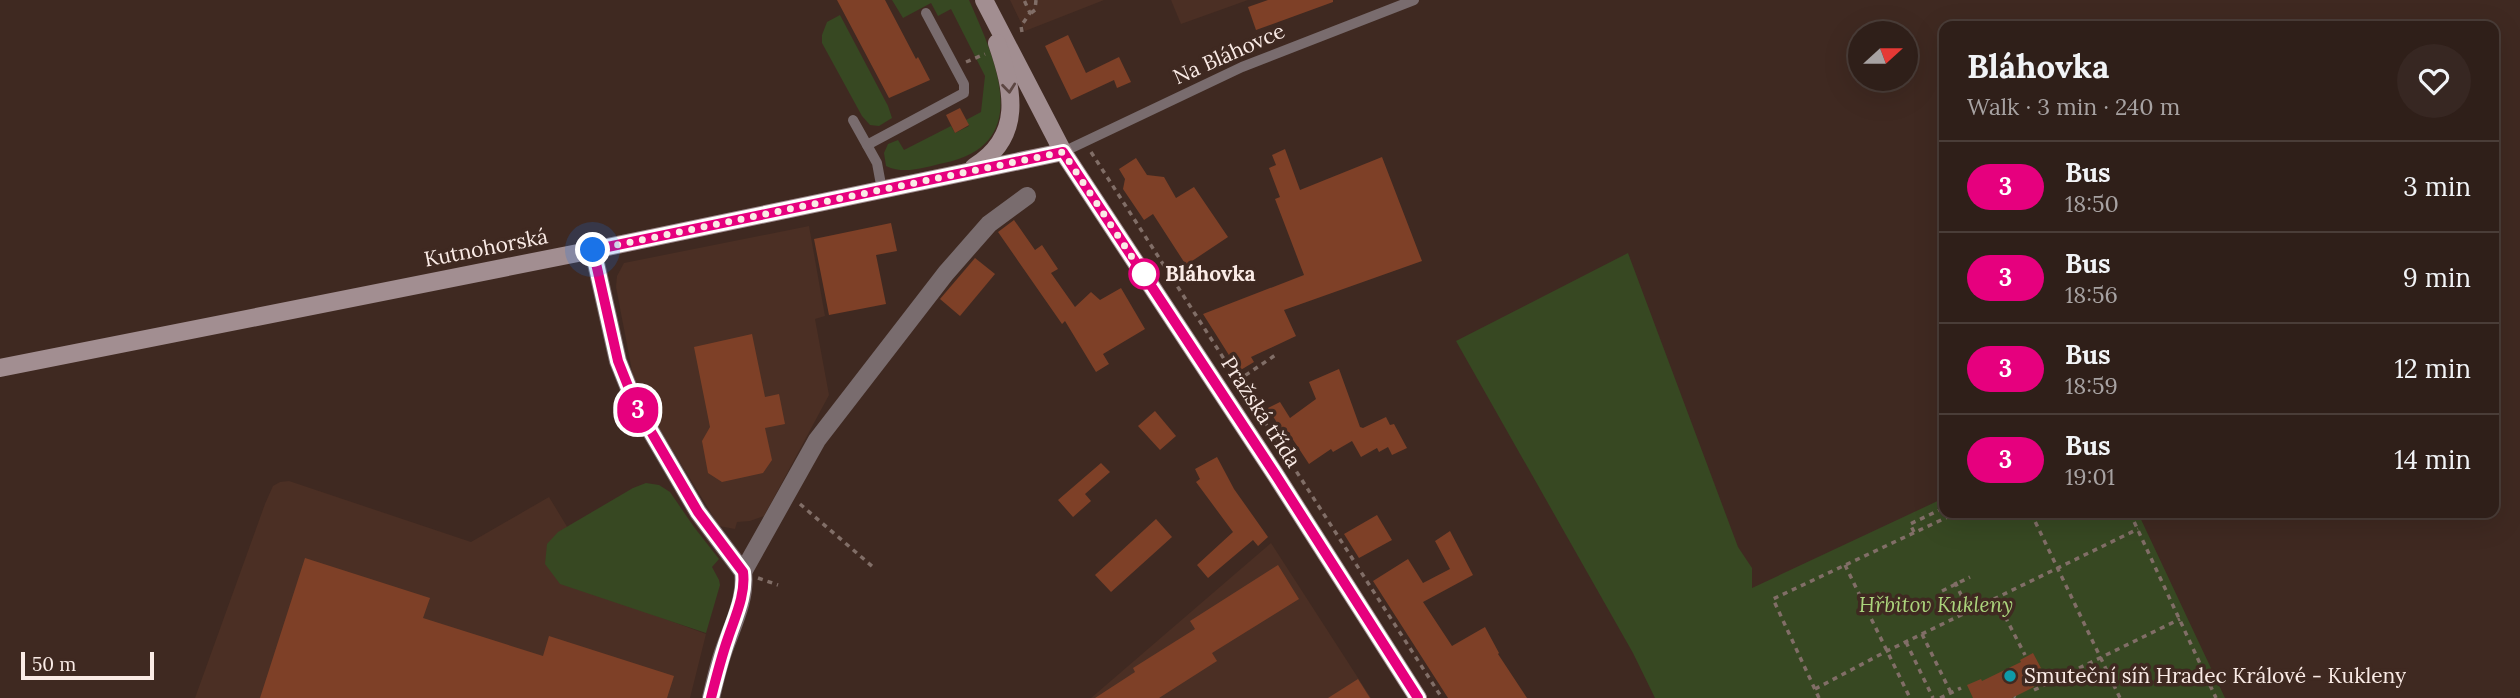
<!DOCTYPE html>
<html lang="en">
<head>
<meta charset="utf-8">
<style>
	body { margin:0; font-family:Lora,serif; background:#372722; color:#f1f3f6; height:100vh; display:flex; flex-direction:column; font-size:26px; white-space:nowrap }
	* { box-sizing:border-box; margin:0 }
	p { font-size:23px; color:#a7a2a2 }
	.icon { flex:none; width:38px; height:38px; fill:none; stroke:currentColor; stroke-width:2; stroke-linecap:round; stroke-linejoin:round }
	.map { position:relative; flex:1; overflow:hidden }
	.sheet { position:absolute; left:1939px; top:21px; width:560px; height:497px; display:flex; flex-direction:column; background:#2f1f19; border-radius:14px; box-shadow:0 7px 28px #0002,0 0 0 2px #4a3d38 }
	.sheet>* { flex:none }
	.badge { padding:0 14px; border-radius:23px; font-size:24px; line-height:46px }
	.needle { width:46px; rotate:69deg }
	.buttons { position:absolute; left:1848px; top:21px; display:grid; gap:14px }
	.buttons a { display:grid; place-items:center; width:70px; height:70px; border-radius:50%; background:#2f1f19; box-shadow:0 7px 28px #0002,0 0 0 2px #4a3d38; font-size:35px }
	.scale { position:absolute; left:21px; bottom:18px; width:133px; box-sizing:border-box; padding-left:7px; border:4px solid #faebe6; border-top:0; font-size:19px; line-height:24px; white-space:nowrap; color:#faebe6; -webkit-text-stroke:5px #3f2921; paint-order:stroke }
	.you { position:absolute; width:35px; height:35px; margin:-18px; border:5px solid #fff; border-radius:50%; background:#1a73e8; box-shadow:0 0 0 10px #1a73e833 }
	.map>.badge { position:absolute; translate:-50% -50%; box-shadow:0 0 0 4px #fff }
	.round { display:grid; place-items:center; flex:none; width:74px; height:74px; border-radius:37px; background:#372722 }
	.head { display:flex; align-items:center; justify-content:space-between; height:119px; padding:0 28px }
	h1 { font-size:33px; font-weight:800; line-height:52px }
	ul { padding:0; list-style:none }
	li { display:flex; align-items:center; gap:21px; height:91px; padding:0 28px; border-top:2px solid #4a3d38 }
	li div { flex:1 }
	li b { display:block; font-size:26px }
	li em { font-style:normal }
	li .badge { min-width:77px; font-weight:700; text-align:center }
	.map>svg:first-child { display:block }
	.built { fill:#4b2f24 }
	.green { fill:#374822 }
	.building { fill:#7e4027 }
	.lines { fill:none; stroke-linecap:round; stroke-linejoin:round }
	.path { stroke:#816e67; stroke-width:3.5; stroke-dasharray:5 5; stroke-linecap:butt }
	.lane { stroke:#796c6e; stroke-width:10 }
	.street { stroke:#796c6e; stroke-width:18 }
	.secondary { stroke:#a28e91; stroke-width:18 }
	.oneway { stroke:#5d4743 }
	.line-casing { stroke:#fff; stroke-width:16 }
	.line { stroke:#e6007e; stroke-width:10 }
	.walk { stroke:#faebe6; stroke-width:7; stroke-dasharray:0 12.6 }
	.stop-dot { fill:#fff; stroke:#e6007e; stroke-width:3.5 }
	.culture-dot { fill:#0f9aa8; stroke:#3f2921; stroke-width:2.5 }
	.labels { text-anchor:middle; stroke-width:7; stroke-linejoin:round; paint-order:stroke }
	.street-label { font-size:21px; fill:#faebe6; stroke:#3f2921 }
	.stop-label { font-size:21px; font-weight:bold; fill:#faebe6; stroke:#3f2921; text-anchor:start }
	.park-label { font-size:21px; font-style:italic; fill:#abd47c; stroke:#3f2921 }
	.poi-label { font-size:21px; fill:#faebe6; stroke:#3f2921; text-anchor:start }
</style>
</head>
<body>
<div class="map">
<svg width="2520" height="698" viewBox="0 0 2520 698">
	<rect width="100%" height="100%" fill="#3f2921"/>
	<g class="built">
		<polygon points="1010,0 1104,0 1025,31"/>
		<polygon points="1171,0 1248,0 1181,24"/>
		<polygon points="809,226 825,316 815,319 829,395 764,516 750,521 737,522 735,529 719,526 642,400 633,376 616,287 617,276 624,263"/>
		<polygon points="289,481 471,542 549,497 611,599 706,634 690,698 195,698 265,504 273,486 280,482"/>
		<polygon points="1271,543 1371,698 1091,698"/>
	</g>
	<g class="green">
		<path d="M892 0H969C994 57 1036 144 944 163 925 167 905 175 886 166L884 153 888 144 898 140 904 150 951 126 955 133 969 126 966 120 981 112 985 76 951 9 938 16 931 3 903 18Z"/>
		<polygon points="840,15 888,106 892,118 879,126 870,125 862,116 822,43 822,35 827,22"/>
		<polygon points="1628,253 1738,547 1752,568 1752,588 1944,498 1944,513 2138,513 2225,698 1655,698 1633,653 1456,341"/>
		<polygon points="646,483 659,485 670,492 694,527 719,559 712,567 719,580 720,585 706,633 560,584 545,564 547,544 558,532 633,488"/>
	</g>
	<g class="building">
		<polygon points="837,0 885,0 916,59 918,57 930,80 889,98"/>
		<polygon points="1268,0 1333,0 1333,2 1256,30 1248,7"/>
		<polygon points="1068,35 1086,73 1119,57 1131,82 1117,88 1114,80 1071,100 1045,46"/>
		<polygon points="960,108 969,125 955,133 946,115"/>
		<polygon points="1285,149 1300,190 1382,157 1422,261 1284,310 1296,336 1251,357 1254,362 1239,371 1203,314 1304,275 1275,199 1280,197 1269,168 1276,165 1272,155"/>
		<polygon points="1136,158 1147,175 1164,177 1176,198 1194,187 1228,237 1186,265 1153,214 1144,220 1123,189 1125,179 1119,169"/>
		<polygon points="1014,220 1035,250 1042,245 1058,269 1051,273 1075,307 1091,292 1100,300 1121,288 1145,329 1103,354 1109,364 1096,372 1065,321 1062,324 998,232"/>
		<polygon points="891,223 897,251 876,255 886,304 829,315 814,239"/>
		<polygon points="975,258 995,274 960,316 940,299"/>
		<polygon points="752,334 765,397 779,394 785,424 765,428 772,460 763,473 722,482 708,473 702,441 710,427 694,347"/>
		<polygon points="1339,369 1360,427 1363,428 1386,417 1390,425 1394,424 1407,448 1392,455 1388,447 1379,452 1377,448 1361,457 1352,441 1333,452 1331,449 1309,464 1286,429 1282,431 1268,408 1280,402 1290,418 1316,399 1309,382"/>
		<polygon points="1155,411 1176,436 1160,450 1138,426"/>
		<polygon points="1217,457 1234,489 1268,537 1258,546 1253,540 1208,578 1197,565 1233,532 1196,482 1200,479 1195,469"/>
		<polygon points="1101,463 1110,472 1085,494 1091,501 1073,517 1058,500"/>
		<polygon points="1377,515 1392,540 1359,558 1344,534"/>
		<polygon points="1156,519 1172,537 1111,592 1095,575"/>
		<polygon points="1450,531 1473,575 1423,602 1452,646 1485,627 1499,653 1498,654 1527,698 1448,698 1373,581 1408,559 1423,583 1450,569 1435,541"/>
		<polygon points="305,558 430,598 423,618 543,656 549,636 674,676 667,698 260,698"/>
		<polygon points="1278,565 1299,599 1212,653 1217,661 1159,698 1095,698 1135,672 1133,668 1195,629 1190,621"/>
		<polygon points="2033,653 2041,668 2028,674 2034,687 2012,698 1973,698 1967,685 1981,679 1982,681 2021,662 2020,660"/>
		<polygon points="1358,679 1370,698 1328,698"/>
	</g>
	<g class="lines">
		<g class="path">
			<polyline points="1031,13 1035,10 1036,0"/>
			<polyline points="1022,32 1021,26 1030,13 1024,0"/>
			<polyline points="966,62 985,54"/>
			<polyline points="1091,152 1442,698"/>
			<polyline points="1237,381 1277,354"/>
			<polyline points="800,504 873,567"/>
			<polyline points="2031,513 2120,698"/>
			<polyline points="2130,513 2216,698"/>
			<polyline points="1914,532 1910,524 1944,508"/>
			<polyline points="1845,565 1910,698"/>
			<polyline points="758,578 778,585"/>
			<polyline points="1955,582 1969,612"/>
			<polyline points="1942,591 1970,577"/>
			<polyline points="1996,599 2025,655"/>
			<polyline points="1922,634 1951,693"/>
			<polyline points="1906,642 1933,698"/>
			<polyline points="1815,689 1887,651 2138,529"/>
			<polyline points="2034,690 2180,619"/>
			<polyline points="2014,697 2015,698"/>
			<polyline points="1819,698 1773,599 1956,513"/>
			<polyline points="1940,698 1961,688"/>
		</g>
		<g class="lane">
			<polyline points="853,120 877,163 882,190"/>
			<polyline points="867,145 964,93 964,84 926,13"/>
			<polyline points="1063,152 1242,67 1414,0"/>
		</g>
		<g class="street">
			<path d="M593 250 618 361 636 406 698 512 743 572C747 601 729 632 721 659 717 672 714 685 711 698"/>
			<polyline points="743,572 817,440 946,273 989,224 1027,196"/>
		</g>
		<g class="secondary">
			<polyline points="984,0 1063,152 1275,474 1418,698"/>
			<path d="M974 167C1024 136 1013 90 997 43"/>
			<polyline points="0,368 593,250 1063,152"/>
		</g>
	</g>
	<defs><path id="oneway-chevron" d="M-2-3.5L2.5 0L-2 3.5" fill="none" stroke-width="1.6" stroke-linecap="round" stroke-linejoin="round" transform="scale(1.75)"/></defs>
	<use class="oneway" href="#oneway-chevron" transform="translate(1009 88) rotate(84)"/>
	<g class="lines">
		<g class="line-casing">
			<path id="line" d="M711 698C716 678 721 658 728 638 735 617 746 594 743 572L698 512 636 406 618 361 593 250 1063 152 1275 474 1418 698"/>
		</g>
		<use href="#line" class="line"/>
		<polyline class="walk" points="593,250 1063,152 1147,280 1144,274"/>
	</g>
	<circle class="stop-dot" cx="1144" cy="274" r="14"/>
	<circle class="culture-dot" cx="2010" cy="676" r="7"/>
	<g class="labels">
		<g class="street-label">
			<text transform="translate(1229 54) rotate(-24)" y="7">Na Bláhovce</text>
			<text transform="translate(486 248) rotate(-11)" y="7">Kutnohorská</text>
			<text transform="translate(1261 412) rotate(57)" y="7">Pražská třída</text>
		</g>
		<g class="stop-label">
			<text x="1165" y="281">Bláhovka</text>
		</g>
		<g class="park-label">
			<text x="1936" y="612">Hřbitov Kukleny</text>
		</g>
		<g class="poi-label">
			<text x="2024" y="683">Smuteční síň Hradec Králové - Kukleny</text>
		</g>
	</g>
</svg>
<div class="buttons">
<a><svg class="needle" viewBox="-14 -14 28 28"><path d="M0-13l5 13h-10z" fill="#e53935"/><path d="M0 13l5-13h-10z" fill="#a7a2a2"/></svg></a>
</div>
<div class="scale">50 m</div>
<div class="you" style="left:593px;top:250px"></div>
<b class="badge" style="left:638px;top:410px;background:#e6007e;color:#fff">3</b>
<section class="sheet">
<div class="head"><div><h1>Bláhovka</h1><p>Walk · 3 min · 240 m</p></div><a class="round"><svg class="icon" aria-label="heart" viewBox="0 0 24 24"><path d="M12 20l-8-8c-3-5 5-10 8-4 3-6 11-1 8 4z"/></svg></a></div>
<ul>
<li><span class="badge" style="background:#e6007e;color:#fff">3</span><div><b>Bus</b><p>18:50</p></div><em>3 min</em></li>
<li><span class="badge" style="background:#e6007e;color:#fff">3</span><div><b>Bus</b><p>18:56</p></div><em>9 min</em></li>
<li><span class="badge" style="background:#e6007e;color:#fff">3</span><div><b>Bus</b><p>18:59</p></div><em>12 min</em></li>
<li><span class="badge" style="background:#e6007e;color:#fff">3</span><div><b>Bus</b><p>19:01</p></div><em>14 min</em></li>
</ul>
</section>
</div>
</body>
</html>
